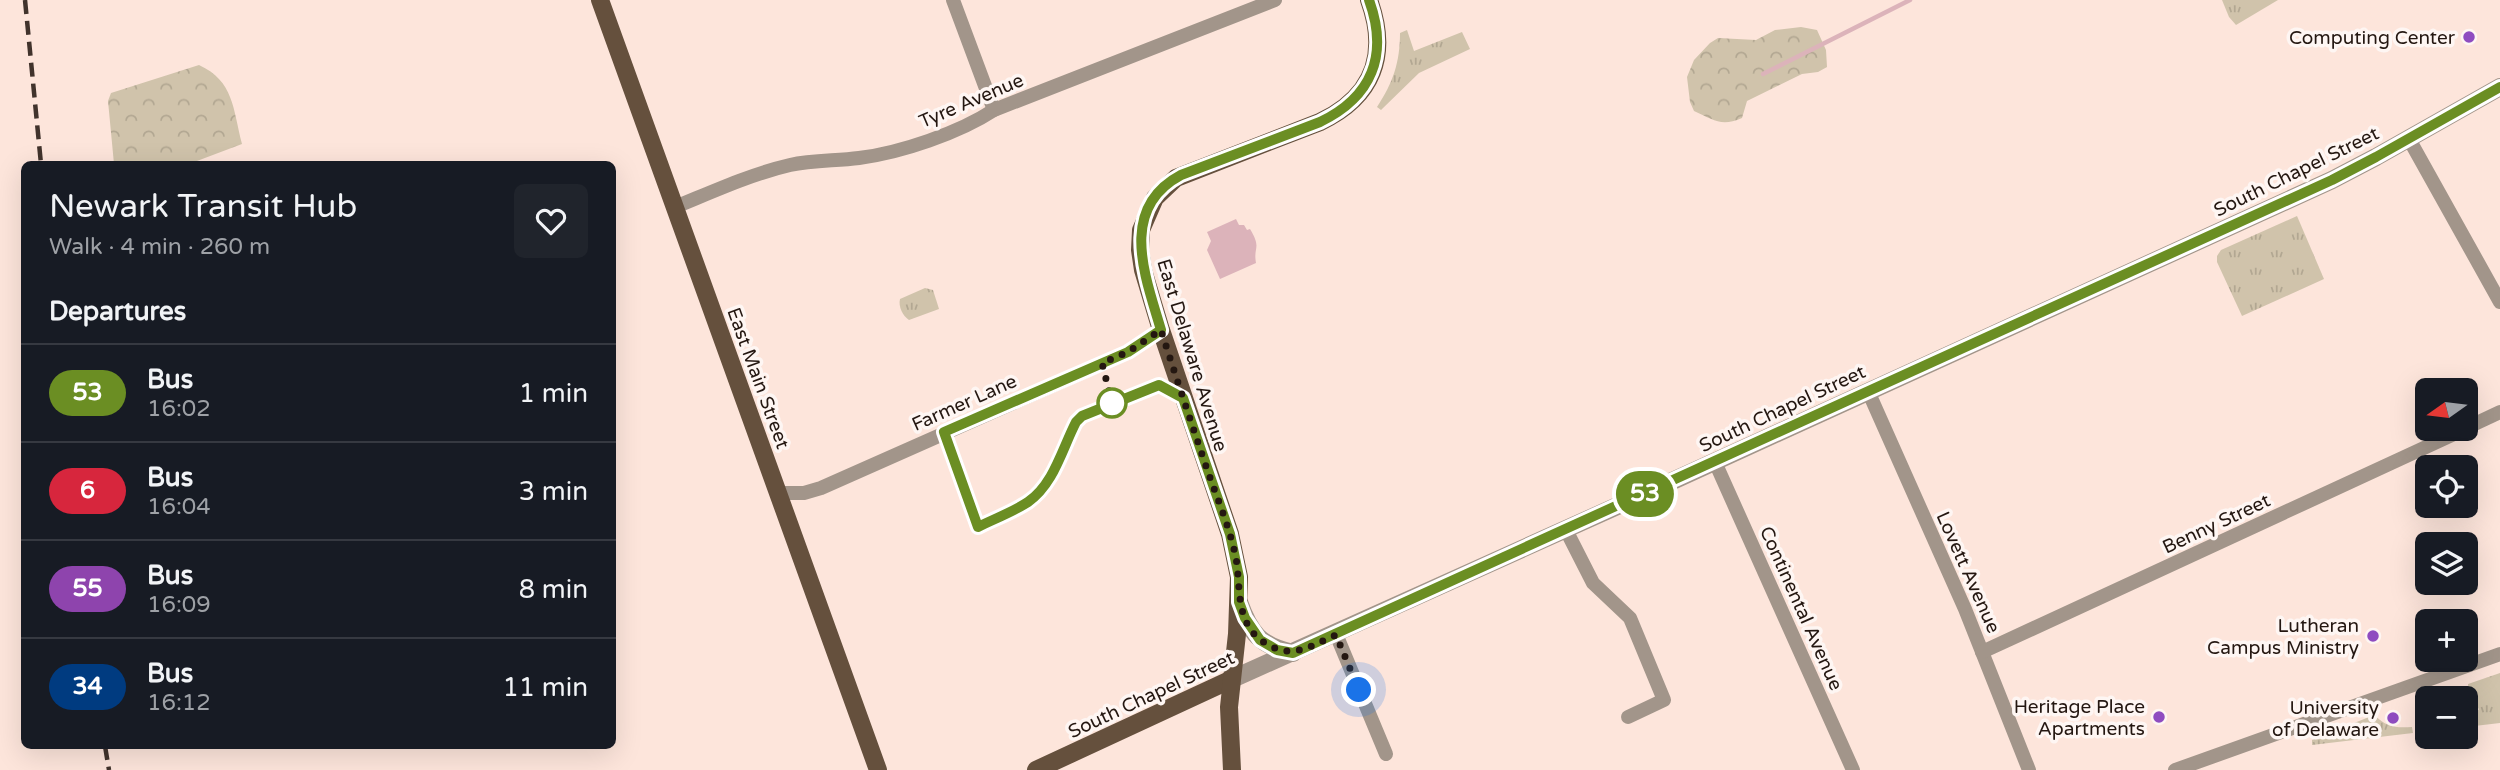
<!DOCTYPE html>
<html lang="en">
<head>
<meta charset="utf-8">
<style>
	body { margin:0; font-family:"Varela Round",sans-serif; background:#20242c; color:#f1f3f6; height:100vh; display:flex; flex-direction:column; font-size:26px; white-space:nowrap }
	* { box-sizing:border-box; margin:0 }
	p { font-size:23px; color:#9ea1a6 }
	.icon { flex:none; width:38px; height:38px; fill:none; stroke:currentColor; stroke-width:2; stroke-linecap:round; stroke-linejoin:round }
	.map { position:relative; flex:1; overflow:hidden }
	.sheet { position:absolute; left:21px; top:161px; width:595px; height:588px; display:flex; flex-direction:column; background:#171b24; border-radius:10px; box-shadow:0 7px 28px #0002 }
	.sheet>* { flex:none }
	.badge { padding:0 14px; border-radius:23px; font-size:24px; line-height:46px }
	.needle { width:46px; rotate:256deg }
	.controls { position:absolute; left:2415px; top:378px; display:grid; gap:14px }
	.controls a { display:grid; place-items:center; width:63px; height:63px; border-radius:10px; background:#171b24; box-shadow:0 7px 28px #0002; font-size:35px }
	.you { position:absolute; width:35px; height:35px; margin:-18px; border:5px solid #fff; border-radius:50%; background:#1a73e8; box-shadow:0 0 0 10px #1a73e833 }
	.map>.badge { position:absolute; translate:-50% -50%; box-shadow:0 0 0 4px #fff }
	h2 { padding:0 28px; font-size:26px; line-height:63px }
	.round { display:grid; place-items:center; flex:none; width:74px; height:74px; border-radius:10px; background:#20242c }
	.overview { display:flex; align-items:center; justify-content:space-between; height:119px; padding:0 28px }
	h1 { font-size:33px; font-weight:600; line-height:52px }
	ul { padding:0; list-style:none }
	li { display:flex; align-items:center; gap:21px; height:98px; padding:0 28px; border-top:2px solid #363941 }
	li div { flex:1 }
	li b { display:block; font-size:26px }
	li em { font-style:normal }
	li .badge { min-width:77px; font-weight:700; text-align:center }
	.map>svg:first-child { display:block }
	.grass { fill:url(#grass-tufts) }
	.forest { fill:url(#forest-crowns) }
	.water { fill:#dcb3ba }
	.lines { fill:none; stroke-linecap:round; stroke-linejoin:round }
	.stream { stroke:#dcb3ba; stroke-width:4.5 }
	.minor { stroke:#a2958a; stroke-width:14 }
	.tertiary { stroke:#a2958a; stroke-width:18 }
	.primary { stroke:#65503d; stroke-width:18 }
	.rail { stroke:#41332c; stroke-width:4.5; stroke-dasharray:14 7; stroke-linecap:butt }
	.line-casing { stroke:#fff; stroke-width:16 }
	.line { stroke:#6b8e23; stroke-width:10 }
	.walk { stroke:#241711; stroke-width:7; stroke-dasharray:0 12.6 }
	.poi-dot { fill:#8f4cc0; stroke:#fef6f3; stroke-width:2.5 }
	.stop-dot { fill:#fff; stroke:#6b8e23; stroke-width:3.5 }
	.labels { text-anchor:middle; stroke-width:7; stroke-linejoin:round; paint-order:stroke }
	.poi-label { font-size:19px; fill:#241711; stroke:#fef6f3; text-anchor:end }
	.street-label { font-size:19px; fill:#241711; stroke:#fef6f3 }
</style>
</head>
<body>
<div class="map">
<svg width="2500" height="770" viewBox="0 0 2500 770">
	<defs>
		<pattern id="grass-tufts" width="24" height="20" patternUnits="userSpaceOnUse" patternTransform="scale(1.75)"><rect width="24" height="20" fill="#d0c3ab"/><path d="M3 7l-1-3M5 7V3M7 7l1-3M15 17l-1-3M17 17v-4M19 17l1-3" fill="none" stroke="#b2a792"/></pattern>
		<pattern id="forest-crowns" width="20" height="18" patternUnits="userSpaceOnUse" patternTransform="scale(1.75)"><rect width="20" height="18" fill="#d0c3ab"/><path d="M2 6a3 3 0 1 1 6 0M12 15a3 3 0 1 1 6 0" fill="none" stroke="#b2a792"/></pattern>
	</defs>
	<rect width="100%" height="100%" fill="#fde5db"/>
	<g class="grass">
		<polygon points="2222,0 2278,0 2236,25 2229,17"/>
		<path d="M1407 30 1414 51 1462 32 1470 49 1419 73 1381 110 1377 107C1393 83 1400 62 1400 33Z"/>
		<polygon points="2297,216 2324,279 2242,316 2217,262 2217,256 2221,250"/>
		<path d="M925 288 933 290 939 309 909 320C903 316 898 307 900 299Z"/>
		<polygon points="2500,673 2500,723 2466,727 2466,723 2468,724 2479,709 2469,700 2468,684"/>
		<path d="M2374 715C2387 727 2394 728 2412 727L2413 733 2312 745V740Z"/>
	</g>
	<g class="forest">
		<path d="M1801 27 1817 30 1826 50 1827 67 1818 72 1802 74 1747 101 1742 118C1721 127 1714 120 1694 111L1690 102 1687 77 1694 60 1710 43 1718 38 1756 40 1775 30Z"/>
		<path d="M199 65C234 81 233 109 242 144L189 164H114L108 101 111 93Z"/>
	</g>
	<path class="water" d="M1236 219 1239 225H1244L1247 230 1250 229C1262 249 1253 246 1256 263L1220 279 1207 250 1211 241 1207 232Z"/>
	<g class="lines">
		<polyline class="stream" points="1763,74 1910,0"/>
		<g class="minor">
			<polyline points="953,0 994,110"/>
			<polyline points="2409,139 2500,302"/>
			<path d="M675 207C712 192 751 174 790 165 813 160 836 161 859 158 900 153 959 133 994 110L1275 0"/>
			<polyline points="1868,391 1965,609 2029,770"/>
			<polyline points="2466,428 2500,412"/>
			<polyline points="1715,462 1853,770"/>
			<polyline points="778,493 804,493 821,488 1128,352 1161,330"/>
			<polyline points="1566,530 1593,583 1630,618 1664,700 1628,717"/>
			<polyline points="1336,634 1386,754"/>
			<polyline points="1982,652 2465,429"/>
			<polyline points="2175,770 2500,654"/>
		</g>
		<g class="tertiary">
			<path d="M1239 602C1250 633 1260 646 1293 653"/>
			<polyline points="1230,680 1633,499 2332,180 2376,157 2500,87"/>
		</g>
		<g class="primary">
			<polyline points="600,0 878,770"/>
			<polyline points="1036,770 1230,680"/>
			<path d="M1232 770 1229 707 1237 634 1239 577 1230 534 1161 330 1143 270 1140 250 1141 230 1155 198 1176 178 1320 122C1373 97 1389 55 1369 0"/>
		</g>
		<g class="rail">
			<polyline points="25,0 41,164"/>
			<polyline points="105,746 109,770"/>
		</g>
	</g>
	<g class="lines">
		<g class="line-casing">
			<path id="line" d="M1369 0C1389 55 1372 97 1320 122L1181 175C1117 209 1146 278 1161 330L1128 352 944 432 978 527C994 519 1013 512 1028 502 1054 484 1062 449 1076 422L1082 416 1159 385 1183 398 1230 534 1239 577V602L1245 618 1260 640 1277 650 1293 653 2332 180 2376 157 2500 87"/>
		</g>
		<use href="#line" class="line"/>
		<path class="walk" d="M1112 403 1102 363 1128 352 1161 330C1176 377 1192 425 1208 472 1218 500 1230 529 1236 558 1241 587 1235 622 1262 641 1291 661 1308 647 1336 635L1359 690"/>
	</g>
	<g class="poi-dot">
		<circle cx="2469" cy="37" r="7"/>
		<circle cx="2373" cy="636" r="7"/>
		<circle cx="2159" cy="717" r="7"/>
		<circle cx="2393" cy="718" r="7"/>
	</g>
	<circle class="stop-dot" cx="1112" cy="403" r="14"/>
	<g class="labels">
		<g class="poi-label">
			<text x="2455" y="44">Computing Center</text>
			<text x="2359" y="632">Lutheran<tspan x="2359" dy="22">Campus Ministry</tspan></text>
			<text x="2145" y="713">Heritage Place<tspan x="2145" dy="22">Apartments</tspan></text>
			<text x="2379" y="714">University<tspan x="2379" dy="22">of Delaware</tspan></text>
		</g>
		<g class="street-label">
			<text transform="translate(971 100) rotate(-23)" y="7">Tyre Avenue</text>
			<text transform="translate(2296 171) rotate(-26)" y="7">South Chapel Street</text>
			<text transform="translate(1193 355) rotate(73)" y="7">East Delaware Avenue</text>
			<text transform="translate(759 378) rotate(70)" y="7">East Main Street</text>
			<text transform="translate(964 402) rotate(-24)" y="7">Farmer Lane</text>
			<text transform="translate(1782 408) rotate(-25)" y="7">South Chapel Street</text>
			<text transform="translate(2216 523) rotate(-25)" y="7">Benny Street</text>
			<text transform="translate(1969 572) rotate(66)" y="7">Lovett Avenue</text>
			<text transform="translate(1802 608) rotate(66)" y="7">Continental Avenue</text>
			<text transform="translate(1151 694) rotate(-25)" y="7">South Chapel Street</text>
		</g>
	</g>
</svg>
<div class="controls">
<a><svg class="needle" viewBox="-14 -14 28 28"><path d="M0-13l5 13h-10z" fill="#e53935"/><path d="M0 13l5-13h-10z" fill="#9ea1a6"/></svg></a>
<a><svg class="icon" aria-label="locate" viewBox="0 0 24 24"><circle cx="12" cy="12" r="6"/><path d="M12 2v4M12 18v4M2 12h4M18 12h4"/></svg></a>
<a><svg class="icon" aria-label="layers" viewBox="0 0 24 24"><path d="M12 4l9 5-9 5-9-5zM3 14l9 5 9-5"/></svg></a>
<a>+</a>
<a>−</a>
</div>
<div class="you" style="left:1359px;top:690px"></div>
<b class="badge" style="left:1645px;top:494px;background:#6b8e23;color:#fff">53</b>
<section class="sheet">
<div class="overview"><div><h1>Newark Transit Hub</h1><p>Walk · 4 min · 260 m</p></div><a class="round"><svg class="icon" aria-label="heart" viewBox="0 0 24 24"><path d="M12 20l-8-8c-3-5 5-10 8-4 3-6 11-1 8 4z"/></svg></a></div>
<h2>Departures</h2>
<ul>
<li><span class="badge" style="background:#6b8e23;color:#fff">53</span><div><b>Bus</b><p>16:02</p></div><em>1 min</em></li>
<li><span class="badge" style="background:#d7263d;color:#fff">6</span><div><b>Bus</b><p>16:04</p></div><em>3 min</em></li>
<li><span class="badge" style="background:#8e44ad;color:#fff">55</span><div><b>Bus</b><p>16:09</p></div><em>8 min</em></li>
<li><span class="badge" style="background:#003b80;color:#fff">34</span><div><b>Bus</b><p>16:12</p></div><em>11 min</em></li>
</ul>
</section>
</div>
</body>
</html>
